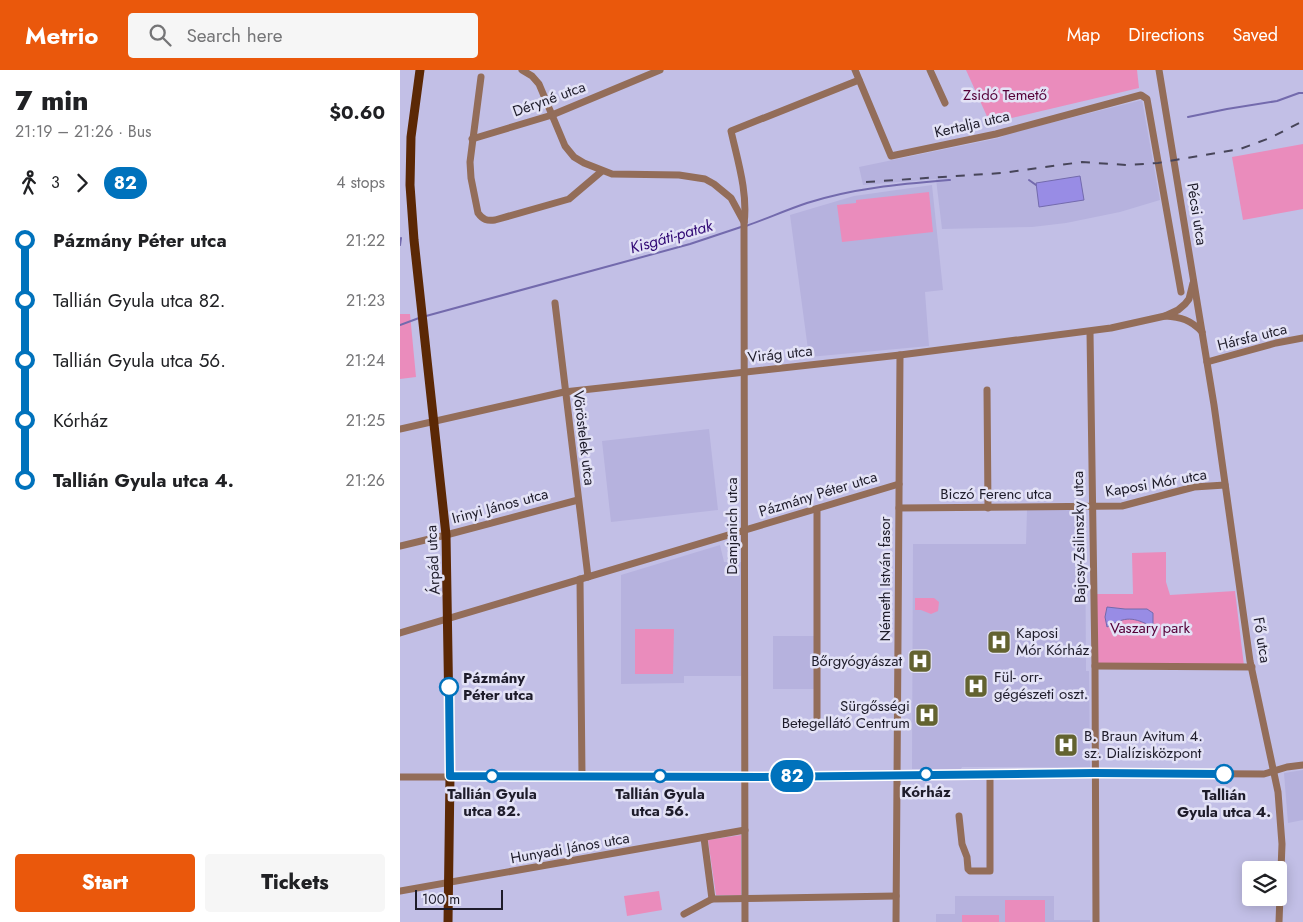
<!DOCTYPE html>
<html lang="en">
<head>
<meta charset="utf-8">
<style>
	body { margin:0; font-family:Jost,sans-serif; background:#f6f6f6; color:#202124; height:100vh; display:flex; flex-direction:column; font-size:19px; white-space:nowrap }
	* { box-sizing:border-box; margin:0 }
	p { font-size:16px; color:#757577 }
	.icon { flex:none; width:28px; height:28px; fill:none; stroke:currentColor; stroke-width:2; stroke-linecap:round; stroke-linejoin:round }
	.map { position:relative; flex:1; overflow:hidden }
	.side { display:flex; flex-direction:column; background:#fff; width:400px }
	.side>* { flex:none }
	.badge { padding:0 10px; border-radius:16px; font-size:18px; line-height:32px }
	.controls { position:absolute; left:842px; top:791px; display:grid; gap:10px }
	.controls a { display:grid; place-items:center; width:45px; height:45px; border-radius:5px; background:#fff; box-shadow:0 2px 12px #0003; font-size:25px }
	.scale { position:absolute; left:15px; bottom:12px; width:88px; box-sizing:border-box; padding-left:5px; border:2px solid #1e1c2a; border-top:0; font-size:14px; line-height:18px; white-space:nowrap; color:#1e1c2a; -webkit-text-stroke:4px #e3e2f6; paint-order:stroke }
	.map>.badge { position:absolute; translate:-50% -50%; box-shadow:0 0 0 2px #fff }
	.legs { display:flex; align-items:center; gap:8px; height:55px; padding:0 15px; font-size:16px }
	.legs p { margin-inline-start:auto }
	.summary { display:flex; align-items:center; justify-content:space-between; height:85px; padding:0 15px }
	h1 { font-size:28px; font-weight:800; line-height:38px }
	.button { display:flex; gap:10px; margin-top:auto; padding:10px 15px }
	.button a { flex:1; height:58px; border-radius:5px; background:#ea580c; color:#fff; font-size:20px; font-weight:800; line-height:58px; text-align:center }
	.button a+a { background:#f6f6f6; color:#202124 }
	ul { padding:0 15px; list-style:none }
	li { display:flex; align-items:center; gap:18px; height:60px; font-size:19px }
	li i { display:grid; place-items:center; width:8px; height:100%; margin:0 6px; background:currentColor }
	li i::after { content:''; width:12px; height:12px; margin:-6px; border:4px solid; border-radius:50%; background:#fff }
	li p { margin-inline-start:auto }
	li:first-child i { background:linear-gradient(#0000 50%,currentColor 0) }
	li:last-child i { background:linear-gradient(currentColor 50%,#0000 0) }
	header { display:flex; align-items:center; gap:30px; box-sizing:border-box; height:70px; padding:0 25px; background:#ea580c; color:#fff }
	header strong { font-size:24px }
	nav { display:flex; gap:28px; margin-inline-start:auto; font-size:18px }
	.search { width:350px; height:45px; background:#f6f6f6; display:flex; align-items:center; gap:12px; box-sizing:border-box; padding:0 18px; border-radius:5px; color:#757577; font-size:19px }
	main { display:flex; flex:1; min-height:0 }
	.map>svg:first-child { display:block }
	.built { fill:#b6b2de }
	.green { fill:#ea8cbc }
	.water { fill:#988ce5; stroke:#736aad }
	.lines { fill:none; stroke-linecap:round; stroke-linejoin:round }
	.stream { stroke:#736aad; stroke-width:2 }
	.minor { stroke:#936d59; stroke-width:7 }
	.major { stroke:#5b2805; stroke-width:9 }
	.rail { stroke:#474559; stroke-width:2; stroke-dasharray:9 9; stroke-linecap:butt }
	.line-1-casing { stroke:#fff; stroke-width:11 }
	.line-1 { stroke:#0072bc; stroke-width:8 }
	.stop-1-dot { fill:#fff; stroke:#0072bc; stroke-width:2.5 }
	.labels { text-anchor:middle; stroke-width:5; stroke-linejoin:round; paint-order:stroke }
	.park-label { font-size:15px; fill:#550037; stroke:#e3e2f6 }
	.street-label { font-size:15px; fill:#1e1c2a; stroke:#e3e2f6 }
	.poi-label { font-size:15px; fill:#1e1c2a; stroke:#e3e2f6; text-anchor:start }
	.stop-label { font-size:15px; font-weight:bold; fill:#1e1c2a; stroke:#e3e2f6 }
	.water-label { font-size:16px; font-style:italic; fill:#300874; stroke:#e3e2f6 }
</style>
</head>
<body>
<header>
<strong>Metrio</strong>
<div class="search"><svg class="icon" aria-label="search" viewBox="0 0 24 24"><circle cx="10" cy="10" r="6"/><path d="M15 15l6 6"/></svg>Search here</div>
<nav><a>Map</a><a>Directions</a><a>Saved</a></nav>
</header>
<main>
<section class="side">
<div class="summary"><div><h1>7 min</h1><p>21:19 – 21:26 · Bus</p></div><b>$0.60</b></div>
<div class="legs"><svg class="icon" aria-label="walk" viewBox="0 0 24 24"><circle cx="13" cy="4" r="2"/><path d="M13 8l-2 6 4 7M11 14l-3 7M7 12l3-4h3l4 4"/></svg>3<svg class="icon" aria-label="forward" viewBox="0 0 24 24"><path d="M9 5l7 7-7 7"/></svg><b class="badge" style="background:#0072bc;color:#fff">82</b><p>4 stops</p></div>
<ul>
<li><i style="color:#0072bc"></i><b>Pázmány Péter utca</b><p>21:22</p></li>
<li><i style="color:#0072bc"></i><span>Tallián Gyula utca 82.</span><p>21:23</p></li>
<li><i style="color:#0072bc"></i><span>Tallián Gyula utca 56.</span><p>21:24</p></li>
<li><i style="color:#0072bc"></i><span>Kórház</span><p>21:25</p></li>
<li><i style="color:#0072bc"></i><b>Tallián Gyula utca 4.</b><p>21:26</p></li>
</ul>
<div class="button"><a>Start</a><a>Tickets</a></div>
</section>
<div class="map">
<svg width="903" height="852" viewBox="0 0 903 852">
	<rect width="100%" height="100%" fill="#c2bfe6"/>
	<g class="built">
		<polygon points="742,30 760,130 720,142 666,153 632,157 542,159 536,109 463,115 459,97 599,68 610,63"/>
		<polygon points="532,115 543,220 525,222 529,276 409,287 390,145 454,126"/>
		<polygon points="309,359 318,440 211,452 202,371"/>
		<polygon points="627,440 685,440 686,601 689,601 690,697 562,697 561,699 512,699 513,474 626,474"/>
		<polygon points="320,475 324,492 341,492 341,606 284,606 284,613 221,614 221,505"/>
		<rect x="373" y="566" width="43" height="53"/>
		<polygon points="903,700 903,750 888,753 884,703"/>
		<polygon points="555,826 654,826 654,850 690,850 690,852 536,852 536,844 555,844"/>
	</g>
	<g class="green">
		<polygon points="566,0 737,0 739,18 590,53"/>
		<polygon points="903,74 903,139 843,150 832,87"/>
		<polygon points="529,122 533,162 442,172 437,135 456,133 456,130"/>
		<polygon points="0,244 10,244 16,307 0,309"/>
		<polygon points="766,482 766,512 770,525 835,521 844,596 695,596 694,524 733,524 732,483"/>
		<polygon points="515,528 534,528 539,532 538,541 531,544 521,540 515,540"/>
		<polygon points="235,559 274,559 273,604 235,604"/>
		<polygon points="341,765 341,825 316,825 308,770"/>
		<polygon points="259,821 262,840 227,846 224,826"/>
		<rect x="605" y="830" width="40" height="22"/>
		<rect x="562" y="845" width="37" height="7"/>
	</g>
	<g class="water">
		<polygon points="680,106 684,130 639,137 636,113"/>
		<path d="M707 537 725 539H747L753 543V557C733 547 726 546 707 557L705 547Z"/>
	</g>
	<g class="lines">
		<g class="stream">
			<polyline points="788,47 827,39 877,31 899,23 903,23"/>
			<polyline points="629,110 636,115"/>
			<path d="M346 156C366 149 386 140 407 133 453 118 502 114 550 110"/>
			<polyline points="0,175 1,168"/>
			<polyline points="26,246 290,174 341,157"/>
			<polyline points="0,255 19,248"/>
		</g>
		<g class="minor">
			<polyline points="122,0 132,6 139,14 165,76 174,87 184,93 212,104 279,105 305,109 314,114 331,128 344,152"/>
			<polyline points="455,0 491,86 596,64 741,25 747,29 781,222"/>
			<polyline points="530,0 545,33"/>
			<polyline points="759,0 814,335 850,591 878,722 882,774 879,852"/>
			<path d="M81 7 70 92 71 108 78 143C83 150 87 151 95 150L169 129 202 101"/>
			<polyline points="72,69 152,45 260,0"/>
			<polyline points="155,233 188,507"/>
			<path d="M765 246C781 247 791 250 802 262"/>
			<polyline points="690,262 695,596 696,852"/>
			<polyline points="807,292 876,273 903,268"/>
			<polyline points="587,320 588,438"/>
			<polyline points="0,359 164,322 500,285 711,258 765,246 778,240 785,234 789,229 793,213"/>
			<polyline points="499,438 722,436 794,417 825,415"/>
			<polyline points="0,476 46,465 178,430"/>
			<polyline points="180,509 182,706"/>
			<polyline points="0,563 499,414"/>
			<polyline points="695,596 852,597"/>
			<polyline points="417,653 417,439"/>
			<polyline points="0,707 346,707 695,703 864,704 887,697 903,695"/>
			<polyline points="559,746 562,774 567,787 568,799 570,801 590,801 590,704"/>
			<polyline points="304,768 312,829"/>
			<polyline points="0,821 345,760"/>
			<polyline points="284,844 312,829 496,826"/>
			<path d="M345 852 344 154C348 123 338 92 331 61L459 10"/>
			<polyline points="496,852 500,285"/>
		</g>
		<polyline class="major" points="20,0 11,67 10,115 14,170 46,465 50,706 48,852"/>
		<polyline class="rail" points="466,112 602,103 682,92 727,95 758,93 840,79 870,68 903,51"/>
	</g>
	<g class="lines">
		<g class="line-1-casing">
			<polyline id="line-1" points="49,617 50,706 362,707 695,703 824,704"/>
		</g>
		<use href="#line-1" class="line-1"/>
	</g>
	<defs>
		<g id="hospital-square" transform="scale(1.25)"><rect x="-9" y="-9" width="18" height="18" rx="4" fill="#636330" stroke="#e3e2f6"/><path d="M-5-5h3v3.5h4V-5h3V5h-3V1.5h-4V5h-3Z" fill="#fff"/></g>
	</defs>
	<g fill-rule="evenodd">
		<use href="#hospital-square" x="599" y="572"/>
		<use href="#hospital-square" x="520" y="591"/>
		<use href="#hospital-square" x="576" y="616"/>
		<use href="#hospital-square" x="527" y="645"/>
		<use href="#hospital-square" x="666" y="675"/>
	</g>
	<g class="stop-1-dot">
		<circle cx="49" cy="617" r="9"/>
		<circle cx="526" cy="704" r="6"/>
		<circle cx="824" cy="704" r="9"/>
		<circle cx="92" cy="706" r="6"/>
		<circle cx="260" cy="706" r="6"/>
	</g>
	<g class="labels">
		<g class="park-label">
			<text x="605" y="30">Zsidó Temető</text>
			<text x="750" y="563">Vaszary park</text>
		</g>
		<g class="street-label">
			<text transform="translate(149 29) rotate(-20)" y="5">Déryné utca</text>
			<text transform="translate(572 54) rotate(-13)" y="5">Kertalja utca</text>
			<text transform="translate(797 144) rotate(81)" y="5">Pécsi utca</text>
			<text transform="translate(852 267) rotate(-14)" y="5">Hársfa utca</text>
			<text transform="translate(380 284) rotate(-6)" y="5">Virág utca</text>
			<text transform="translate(184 368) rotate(83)" y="5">Vöröstelek utca</text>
			<text transform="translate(756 413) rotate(-10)" y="5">Kaposi Mór utca</text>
			<text transform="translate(418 424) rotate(-17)" y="5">Pázmány Péter utca</text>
			<text x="596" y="429">Biczó Ferenc utca</text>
			<text transform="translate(100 436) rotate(-15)" y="5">Irinyi János utca</text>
			<text transform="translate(332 456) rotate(-90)" y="5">Damjanich utca</text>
			<text transform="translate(679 467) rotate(-91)" y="5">Bajcsy-Zsilinszky utca</text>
			<text transform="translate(33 490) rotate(-93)" y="5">Árpád utca</text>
			<text transform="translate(485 509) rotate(-90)" y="5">Németh István fasor</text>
			<text transform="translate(862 570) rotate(81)" y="5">Fő utca</text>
			<text transform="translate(170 778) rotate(-10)" y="5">Hunyadi János utca</text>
		</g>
		<g class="poi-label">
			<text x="616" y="568">Kaposi<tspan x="616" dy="17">Mór Kórház</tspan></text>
			<text x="502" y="596" text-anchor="end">Bőrgyógyászat</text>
			<text x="594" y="612">Fül- orr-<tspan x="594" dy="17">gégészeti oszt.</tspan></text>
			<text x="510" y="641" text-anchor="end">Sürgősségi<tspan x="510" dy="17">Betegellátó Centrum</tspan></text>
			<text x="684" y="671">B. Braun Avitum 4.<tspan x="684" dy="17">sz. Dialízisközpont</tspan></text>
		</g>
		<g class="stop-label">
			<text x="63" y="613" text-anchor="start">Pázmány<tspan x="63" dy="17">Péter utca</tspan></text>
			<text x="526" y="727">Kórház</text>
			<text x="92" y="729">Tallián Gyula<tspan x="92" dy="17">utca 82.</tspan></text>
			<text x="260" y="729">Tallián Gyula<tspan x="260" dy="17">utca 56.</tspan></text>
			<text x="824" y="730">Tallián<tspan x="824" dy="17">Gyula utca 4.</tspan></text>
		</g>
		<g class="water-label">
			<text transform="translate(271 166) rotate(-16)" y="6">Kisgáti-patak</text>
		</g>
	</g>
</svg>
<div class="controls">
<a><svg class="icon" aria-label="layers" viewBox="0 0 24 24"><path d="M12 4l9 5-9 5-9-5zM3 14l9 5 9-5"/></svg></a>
</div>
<div class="scale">100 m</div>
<b class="badge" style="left:392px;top:706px;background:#0072bc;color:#fff">82</b>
</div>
</main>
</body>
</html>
